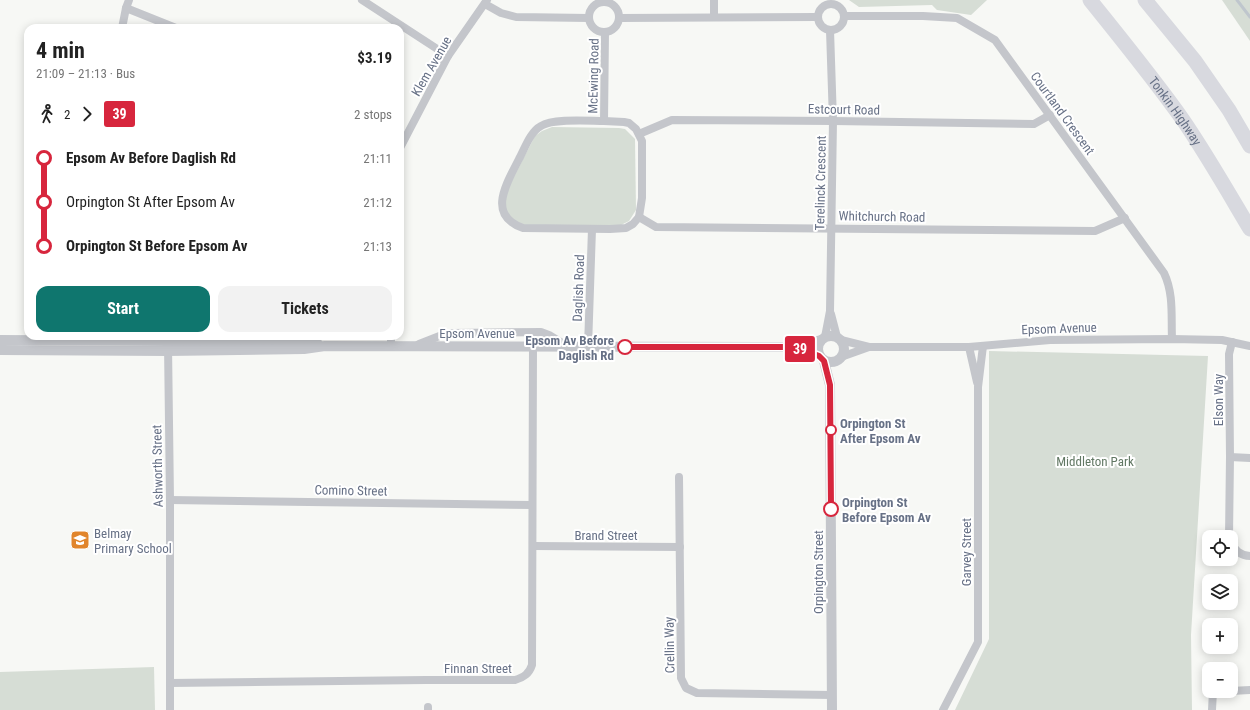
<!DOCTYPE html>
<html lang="en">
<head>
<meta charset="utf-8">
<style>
	body { margin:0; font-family:"Roboto Condensed",sans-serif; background:#f2f2f2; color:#222; height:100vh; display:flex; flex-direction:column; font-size:15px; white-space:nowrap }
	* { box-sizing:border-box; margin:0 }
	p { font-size:13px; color:#767676 }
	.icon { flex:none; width:22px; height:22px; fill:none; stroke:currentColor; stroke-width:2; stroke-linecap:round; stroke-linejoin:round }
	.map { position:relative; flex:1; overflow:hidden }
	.panel { position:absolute; left:24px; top:24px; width:380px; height:316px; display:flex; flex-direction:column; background:#fff; border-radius:12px; box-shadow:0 2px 10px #0003 }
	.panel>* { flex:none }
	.badge { padding:0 8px; border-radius:3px; font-size:14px; line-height:26px }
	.controls { position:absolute; left:1202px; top:530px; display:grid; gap:8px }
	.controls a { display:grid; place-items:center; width:36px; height:36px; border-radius:8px; background:#fff; box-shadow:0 2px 10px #0003; font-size:20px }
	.map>.badge { position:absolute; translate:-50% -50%; box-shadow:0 0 0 2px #fff }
	.legs { display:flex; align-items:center; gap:6px; height:44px; padding:0 12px; font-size:13px }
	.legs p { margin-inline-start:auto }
	.overview { display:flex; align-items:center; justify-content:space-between; height:68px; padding:0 12px }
	h1 { font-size:22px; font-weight:700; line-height:30px }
	.primary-button { display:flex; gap:8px; margin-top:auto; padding:8px 12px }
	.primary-button a { flex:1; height:46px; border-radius:12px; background:#0f766e; color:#fff; font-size:16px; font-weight:700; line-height:46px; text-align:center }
	.primary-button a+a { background:#f2f2f2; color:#222 }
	ul { padding:0 12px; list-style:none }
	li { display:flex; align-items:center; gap:14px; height:44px; font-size:15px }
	li i { display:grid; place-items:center; width:6px; height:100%; margin:0 5px; background:currentColor }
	li i::after { content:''; width:10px; height:10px; margin:-5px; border:3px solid; border-radius:50%; background:#fff }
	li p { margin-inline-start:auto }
	li:first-child i { background:linear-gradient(#0000 50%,currentColor 0) }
	li:last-child i { background:linear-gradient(currentColor 50%,#0000 0) }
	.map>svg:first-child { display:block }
	.green { fill:#d6ddd5 }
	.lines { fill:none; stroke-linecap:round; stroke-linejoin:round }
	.stream { stroke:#bfc6cd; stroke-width:3 }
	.minor { stroke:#c4c6cb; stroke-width:8 }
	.tertiary { stroke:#c4c6cb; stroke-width:10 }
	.motorway { stroke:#d8d9df; stroke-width:15 }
	.line-1-casing { stroke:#fff; stroke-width:9 }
	.line-1 { stroke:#d7263d; stroke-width:6 }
	.stop-1-dot { fill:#fff; stroke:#d7263d; stroke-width:2 }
	.labels { text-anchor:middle; stroke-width:4; stroke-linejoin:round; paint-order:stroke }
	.street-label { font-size:13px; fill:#677186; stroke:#fff }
	.stop-label { font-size:13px; font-weight:bold; fill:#677186; stroke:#fff; text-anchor:start }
	.park-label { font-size:13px; fill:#627864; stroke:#fff }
	.poi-label { font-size:13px; fill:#677186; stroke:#fff; text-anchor:start }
</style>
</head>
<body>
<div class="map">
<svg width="1250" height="710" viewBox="0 0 1250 710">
	<rect width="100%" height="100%" fill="#f7f8f5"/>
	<g class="green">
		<polygon points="849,0 987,0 971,15 937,10 932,5 859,7"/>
		<polygon points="1222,0 1250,0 1250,41"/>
		<polygon points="552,127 619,128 625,129 635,139 636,210 629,221 621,225 521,225 508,216 504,206 505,194 535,136 542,131"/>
		<polygon points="989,351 1208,356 1191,635 1192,710 955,710 989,639"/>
		<polygon points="154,667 155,710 0,710 0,672"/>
	</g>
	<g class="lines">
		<polyline class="stream" points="1237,0 1250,17"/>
		<g class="minor">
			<polyline points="362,0 448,56"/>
			<circle cx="604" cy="17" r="15"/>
			<circle cx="831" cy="17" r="13"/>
			<polyline points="485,4 501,13 516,17 589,18"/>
			<polyline points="126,8 176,28"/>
			<path d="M844 16H923L957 18 995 40 1164 273C1174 294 1171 317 1172 339"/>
			<polyline points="714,17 714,0"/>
			<polyline points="619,18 817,17"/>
			<polyline points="122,28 126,8 129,0"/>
			<path d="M604 121 624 122 629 123 636 129 642 141V198L639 217 633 224 626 228 610 229 523 228C486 215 507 183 519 159 525 148 530 132 541 126 553 118 589 121 604 121Z"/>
			<polyline points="604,121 605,32"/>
			<polyline points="639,134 672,120 833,121 1034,124 1050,115"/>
			<polyline points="400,148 448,56 487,0"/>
			<polyline points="639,217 656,227 1095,231 1125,218"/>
			<polyline points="831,314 837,337"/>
			<polyline points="825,337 830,311 833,121 830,30"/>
			<polyline points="841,340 869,347 969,347 1050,340 1172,339 1222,340 1250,346"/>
			<polyline points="419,344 442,335 453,333 541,332 549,335 567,346"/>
			<polyline points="168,345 170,500 170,710"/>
			<polyline points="391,346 391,336"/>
			<polyline points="588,347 592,229"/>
			<polyline points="969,347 977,382"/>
			<polyline points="841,357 869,347"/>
			<polyline points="1230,457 1250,458"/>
			<polyline points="679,477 681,678 686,688 697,693 832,695"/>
			<polyline points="170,500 532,505"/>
			<polyline points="1229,537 1230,457 1229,354 1232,342"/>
			<path d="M1231 542C1234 550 1241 556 1250 556"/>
			<polyline points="533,546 680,547"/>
			<path d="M170 683 426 680H515C524 677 529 674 532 665L533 346"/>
			<polyline points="1231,691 1250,690"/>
			<polyline points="428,707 428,710"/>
			<polyline points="943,710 978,642 978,387 983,346"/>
			<polyline points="1212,710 1213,691 1219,691"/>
		</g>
		<g class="tertiary">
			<circle cx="831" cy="349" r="13"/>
			<polyline points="0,340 168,341 279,341 309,342 318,344"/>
			<polyline points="0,350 168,351 304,349 325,346 796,347 821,340"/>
			<polyline points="824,361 830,385 832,710"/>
		</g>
		<g class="motorway">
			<path id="s1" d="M1090 0C1122 40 1154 79 1183 120 1207 155 1228 192 1250 229"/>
			<polyline points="1145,0 1195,61 1229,110 1250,146"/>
		</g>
	</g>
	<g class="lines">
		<g class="line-1-casing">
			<polyline id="line-1" points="625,347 796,347 819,356 824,361 830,385 831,509"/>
		</g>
		<use href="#line-1" class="line-1"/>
	</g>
	<defs>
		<g id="school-square" transform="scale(1)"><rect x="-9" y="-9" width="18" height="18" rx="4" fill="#e1852c" stroke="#fff"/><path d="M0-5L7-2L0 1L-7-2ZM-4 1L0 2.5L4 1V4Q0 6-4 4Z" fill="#fff"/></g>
	</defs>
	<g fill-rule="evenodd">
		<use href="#school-square" x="80" y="540"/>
	</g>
	<g class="stop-1-dot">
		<circle cx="625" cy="347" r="7"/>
		<circle cx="831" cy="430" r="5"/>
		<circle cx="831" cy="509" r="7"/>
	</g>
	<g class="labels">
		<g class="street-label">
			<text transform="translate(431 66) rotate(-60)" y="5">Klem Avenue</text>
			<text transform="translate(593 76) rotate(-89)" y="5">McEwing Road</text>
			<text transform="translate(844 109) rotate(1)" y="5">Estcourt Road</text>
			<text dy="5" stroke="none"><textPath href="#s1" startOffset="140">Tonkin Highway</textPath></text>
			<text transform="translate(1063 113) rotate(54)" y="5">Courtland Crescent</text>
			<text transform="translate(820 183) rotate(-89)" y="5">Terelinck Crescent</text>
			<text transform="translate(882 216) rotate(1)" y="5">Whitchurch Road</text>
			<text transform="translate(578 288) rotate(-88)" y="5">Daglish Road</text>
			<text transform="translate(1059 328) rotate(-2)" y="5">Epsom Avenue</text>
			<text x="477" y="338">Epsom Avenue</text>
			<text transform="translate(1218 400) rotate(-90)" y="5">Elson Way</text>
			<text transform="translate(157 466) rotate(-91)" y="5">Ashworth Street</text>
			<text transform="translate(351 490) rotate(1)" y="5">Comino Street</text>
			<text x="606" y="540">Brand Street</text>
			<text transform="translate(966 552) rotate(-90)" y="5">Garvey Street</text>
			<text transform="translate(818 572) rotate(-90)" y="5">Orpington Street</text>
			<text transform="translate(669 645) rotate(-91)" y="5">Crellin Way</text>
			<text x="478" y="673">Finnan Street</text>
		</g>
		<g class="stop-label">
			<text x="614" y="345" text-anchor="end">Epsom Av Before<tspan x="614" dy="15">Daglish Rd</tspan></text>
			<text x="840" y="428">Orpington St<tspan x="840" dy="15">After Epsom Av</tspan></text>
			<text x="842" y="507">Orpington St<tspan x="842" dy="15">Before Epsom Av</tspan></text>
		</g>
		<g class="park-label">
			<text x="1095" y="466">Middleton Park</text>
		</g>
		<g class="poi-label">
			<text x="94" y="538">Belmay<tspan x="94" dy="15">Primary School</tspan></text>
		</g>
	</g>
</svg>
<div class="controls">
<a><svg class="icon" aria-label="locate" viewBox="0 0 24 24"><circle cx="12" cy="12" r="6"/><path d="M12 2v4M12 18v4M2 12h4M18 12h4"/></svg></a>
<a><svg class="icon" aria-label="layers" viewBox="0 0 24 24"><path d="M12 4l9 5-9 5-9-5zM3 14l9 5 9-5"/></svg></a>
<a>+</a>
<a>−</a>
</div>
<b class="badge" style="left:800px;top:349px;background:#d7263d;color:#fff">39</b>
<section class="panel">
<div class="overview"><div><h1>4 min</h1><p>21:09 – 21:13 · Bus</p></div><b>$3.19</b></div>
<div class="legs"><svg class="icon" aria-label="walk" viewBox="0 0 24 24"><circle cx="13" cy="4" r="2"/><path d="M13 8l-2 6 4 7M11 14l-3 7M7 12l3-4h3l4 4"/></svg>2<svg class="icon" aria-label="forward" viewBox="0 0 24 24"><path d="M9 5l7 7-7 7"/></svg><b class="badge" style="background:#d7263d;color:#fff">39</b><p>2 stops</p></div>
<ul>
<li><i style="color:#d7263d"></i><b>Epsom Av Before Daglish Rd</b><p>21:11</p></li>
<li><i style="color:#d7263d"></i><span>Orpington St After Epsom Av</span><p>21:12</p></li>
<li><i style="color:#d7263d"></i><b>Orpington St Before Epsom Av</b><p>21:13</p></li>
</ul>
<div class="primary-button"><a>Start</a><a>Tickets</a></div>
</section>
</div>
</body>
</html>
